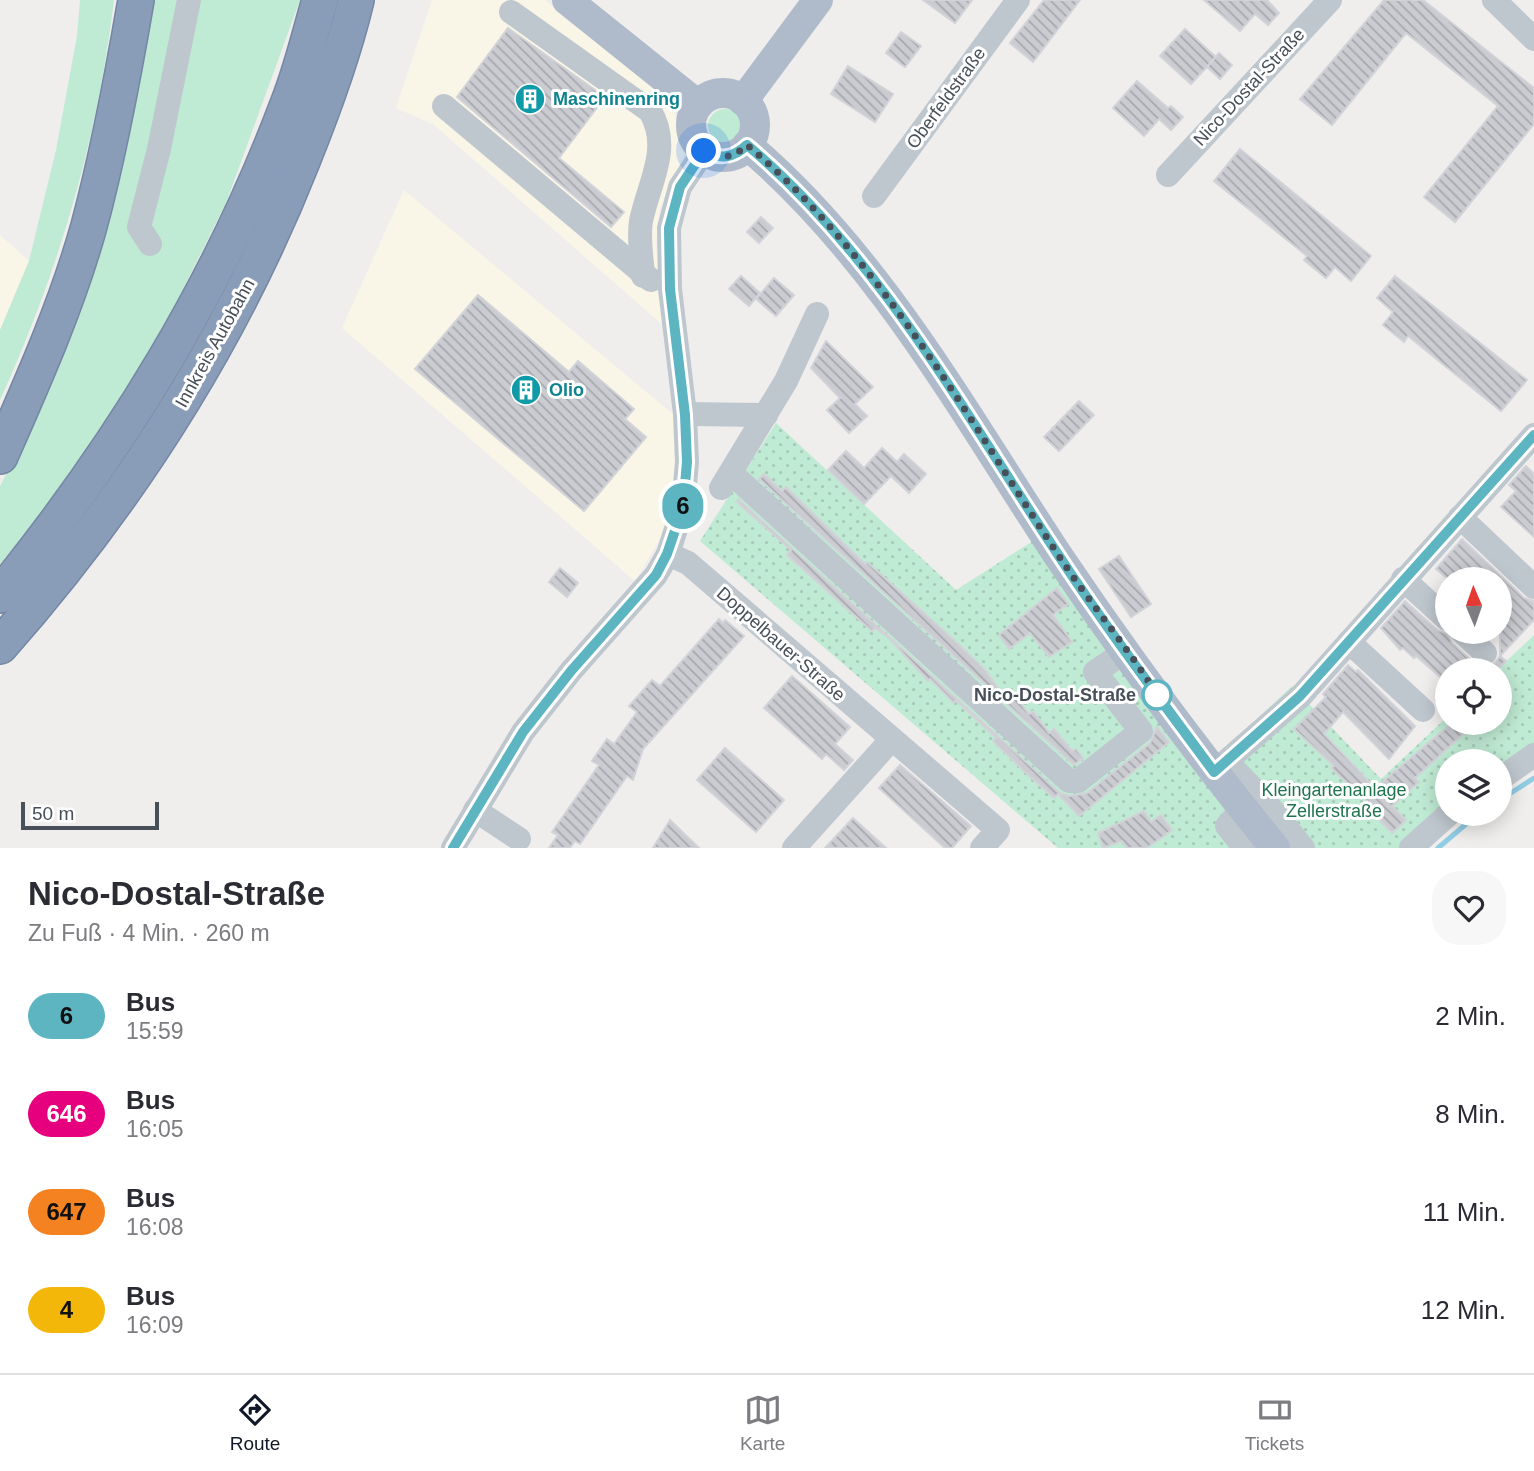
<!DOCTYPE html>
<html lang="de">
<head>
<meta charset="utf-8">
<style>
	body { margin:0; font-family:Arial,sans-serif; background:#f7f7f7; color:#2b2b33; height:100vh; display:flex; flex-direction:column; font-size:26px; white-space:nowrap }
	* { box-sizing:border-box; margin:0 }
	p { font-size:23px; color:#7c7c81 }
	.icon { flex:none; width:38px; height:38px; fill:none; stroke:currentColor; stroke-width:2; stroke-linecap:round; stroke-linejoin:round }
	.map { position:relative; height:848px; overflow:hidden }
	.panel { display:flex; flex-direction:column; background:#fff; flex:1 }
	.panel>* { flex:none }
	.badge { padding:0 14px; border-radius:23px; font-size:24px; line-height:46px }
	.needle { width:46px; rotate:358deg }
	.fabs { position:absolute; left:1435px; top:567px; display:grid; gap:14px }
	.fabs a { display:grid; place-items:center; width:77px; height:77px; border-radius:50%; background:#fff; box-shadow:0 4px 18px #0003; font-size:35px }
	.scale { position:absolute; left:21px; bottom:18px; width:138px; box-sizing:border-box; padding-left:7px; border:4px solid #474f59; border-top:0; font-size:19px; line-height:24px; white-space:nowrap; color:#474f59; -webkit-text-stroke:5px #fff; paint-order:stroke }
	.you { position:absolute; width:35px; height:35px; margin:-18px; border:5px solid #fff; border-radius:50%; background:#1a73e8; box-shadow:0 0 0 10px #1a73e833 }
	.map>.badge { position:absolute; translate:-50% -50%; box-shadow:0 0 0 4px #fff }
	.round { display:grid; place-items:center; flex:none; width:74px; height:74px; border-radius:28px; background:#f7f7f7 }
	.headline { display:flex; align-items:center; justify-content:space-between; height:119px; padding:0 28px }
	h1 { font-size:33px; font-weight:700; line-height:52px }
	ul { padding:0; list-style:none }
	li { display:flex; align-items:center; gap:21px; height:98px; padding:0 28px }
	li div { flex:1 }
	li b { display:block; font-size:26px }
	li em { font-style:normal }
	li .badge { min-width:77px; font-weight:700; text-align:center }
	.tab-bar { display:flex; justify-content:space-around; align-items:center; height:98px; border-top:2px solid #e1e1e2; background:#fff; font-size:19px; color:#7c7c81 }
	.tab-bar a { display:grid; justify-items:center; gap:4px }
	.tab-bar .on { color:#111827 }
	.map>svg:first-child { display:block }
	.commercial { fill:#faf6e7 }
	.grass { fill:#bfead3 }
	.garden { fill:url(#garden-dots) }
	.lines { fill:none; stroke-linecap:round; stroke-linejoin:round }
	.stream { stroke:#90cce3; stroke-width:5 }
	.building { fill:url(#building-back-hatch); stroke:#d2d3d8; stroke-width:2 }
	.highway-casing { stroke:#7487a4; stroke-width:38 }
	.minor { stroke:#bfc7ce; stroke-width:24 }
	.major { stroke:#afbbca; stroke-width:30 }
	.highway { stroke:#899cb8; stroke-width:35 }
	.line-casing { stroke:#fff; stroke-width:16 }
	.line { stroke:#5db5c2; stroke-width:10 }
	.walk { stroke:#474f59; stroke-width:7; stroke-dasharray:0 12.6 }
	.stop-dot { fill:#fff; stroke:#5db5c2; stroke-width:3.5 }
	.labels { text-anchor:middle; stroke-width:6; stroke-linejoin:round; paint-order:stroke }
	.street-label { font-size:18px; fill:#474f59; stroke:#fff }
	.culture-label { font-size:18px; font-weight:bold; fill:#0d838f; stroke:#fff; text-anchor:start }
	.stop-label { font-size:18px; font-weight:bold; fill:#474f59; stroke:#fff; text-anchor:end }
	.park-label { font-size:18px; fill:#1f744f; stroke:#fff }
</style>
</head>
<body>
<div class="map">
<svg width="1534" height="848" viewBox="0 0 1534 848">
	<defs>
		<pattern id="garden-dots" width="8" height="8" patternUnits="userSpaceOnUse" patternTransform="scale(1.75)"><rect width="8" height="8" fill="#bfead3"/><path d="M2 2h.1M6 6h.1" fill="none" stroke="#a6cab7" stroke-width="1.8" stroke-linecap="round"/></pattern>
		<pattern id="building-back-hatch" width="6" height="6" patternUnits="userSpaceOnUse" patternTransform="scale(1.75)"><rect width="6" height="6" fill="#caccd2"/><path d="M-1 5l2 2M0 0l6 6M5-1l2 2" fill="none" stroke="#a6a8ad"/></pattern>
	</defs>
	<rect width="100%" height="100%" fill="#f0eeed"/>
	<g class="commercial">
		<polygon points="432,0 545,0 660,92 682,125 685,152 660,208 656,244 664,326 433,124 396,108"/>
		<polygon points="404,190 674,415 677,472 667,527 635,581 342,328"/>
		<polygon points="0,235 29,261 0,330"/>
	</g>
	<g class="grass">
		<path d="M80 0H114C97 142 59 270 0 400V330L29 261 56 150 77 36Z"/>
		<polygon points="152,0 300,0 226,203 144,367 40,516 0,564 0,486 28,432 91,272 136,104"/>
		<circle cx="725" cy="126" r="17"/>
	</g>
	<g class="garden">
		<polygon points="776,423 956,590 1033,541 1265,848 1058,848 700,541"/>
		<polygon points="1534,635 1534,746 1500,769 1500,761 1447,761 1447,805 1401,848 1313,848 1224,750 1292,686 1381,779 1447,717 1447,723 1500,723 1500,670 1497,670"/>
	</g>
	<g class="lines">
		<g class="stream">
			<polyline points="1500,800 1534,778"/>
			<polyline points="1438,848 1478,814"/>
		</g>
	</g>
	<g class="building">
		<polygon points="923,0 972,0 955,23"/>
		<polygon points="1044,0 1080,0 1033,62 1010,43"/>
		<polygon points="1204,0 1267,0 1279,13 1268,25 1255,14 1240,31"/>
		<polygon points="1384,0 1423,0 1534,88 1534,124 1455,222 1424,197 1498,106 1406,33 1332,125 1300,99"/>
		<polygon points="508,28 605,97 559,158 624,212 611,227 457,97"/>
		<polygon points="1185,29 1216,57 1191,84 1160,56"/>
		<polygon points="901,32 921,46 905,67 886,53"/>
		<polygon points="1219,53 1232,65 1220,79 1207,67"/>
		<polygon points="848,66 893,94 875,122 831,94"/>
		<polygon points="1137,81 1168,108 1171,106 1183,117 1171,130 1159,119 1144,136 1113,108"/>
		<polygon points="1240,149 1371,256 1351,281 1335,267 1326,278 1304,260 1307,256 1214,181"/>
		<polygon points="761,217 773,228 759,243 747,232"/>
		<polygon points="741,276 760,293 749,306 729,289"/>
		<polygon points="1395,276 1527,380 1501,411 1408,336 1404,342 1383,325 1393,312 1377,298"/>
		<polygon points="774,278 794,295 776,316 756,299"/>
		<polygon points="478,295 569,372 578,361 634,409 625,419 646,437 584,511 415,369"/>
		<polygon points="826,341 873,387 855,404 867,416 849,433 827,410 840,398 811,368"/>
		<polygon points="1079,401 1094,415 1059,451 1044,437"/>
		<polygon points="882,448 897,462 904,454 926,474 909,493 891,476 864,504 828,470 846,451 864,468"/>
		<polygon points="1526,466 1534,474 1534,537 1501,507 1516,491 1509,485"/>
		<polygon points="764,474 782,491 786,487 865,564 867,562 953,639 985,670 1006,699 1013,693 1029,714 1033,711 1049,733 1054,729 1072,751 1076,749 1083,758 1074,765 759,479"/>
		<polygon points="739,500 1060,793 1069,796 1087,793 1150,743 1157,727 1169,742 1079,816 1058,794 1054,798 1027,774 993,741 996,738 956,700 954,703 930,679 928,681 889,638 875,628 872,631 787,555 791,550 737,502"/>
		<polygon points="1462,539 1524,598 1534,601 1534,620 1500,656 1506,661 1497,670 1447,670 1447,683 1416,656 1414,658 1403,648 1400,650 1381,628 1405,601 1437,630 1448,634 1452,643 1475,664 1482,668 1495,663 1500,656 1500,579 1448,579 1436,569"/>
		<polygon points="1119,556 1151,604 1131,617 1099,569"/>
		<polygon points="560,568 578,583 567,597 549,582"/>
		<polygon points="1057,588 1068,604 1053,615 1072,642 1049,657 1030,633 1009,649 999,635"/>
		<polygon points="719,619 723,623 725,620 744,636 643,749 633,780 627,776 580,844 575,841 570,848 549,848 558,835 552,832 599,765 592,761 607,739 614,744 637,712 629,706 652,680 660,686"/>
		<polygon points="1348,665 1356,672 1358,670 1415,726 1389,759 1343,712 1324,734 1375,788 1452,723 1475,723 1415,778 1419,782 1392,806 1406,820 1392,833 1364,804 1367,801 1331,768 1334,766 1294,729 1326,697 1323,694"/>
		<polygon points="792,676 850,727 835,744 853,760 844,770 826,754 822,759 764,708"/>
		<polygon points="725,748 784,800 756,832 697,780"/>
		<polygon points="900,765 971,826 952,848 945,848 879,788"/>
		<polygon points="1144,811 1151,822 1161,815 1172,830 1147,848 1127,848 1122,841 1103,848 1098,833"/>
		<polygon points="853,818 886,848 825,848"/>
		<polygon points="670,820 699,848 653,848"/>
	</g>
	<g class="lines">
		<g class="highway-casing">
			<g id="highway">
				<path d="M0 456C33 381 67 305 89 226 109 152 123 76 136 0"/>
				<path d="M0 595C123 444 220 285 289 102 302 69 310 34 320 0"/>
				<path d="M0 646C128 501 231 341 302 161 323 109 343 55 356 0"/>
			</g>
		</g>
		<g class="minor">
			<polyline points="1494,0 1534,39"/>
			<path d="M511 12 650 111C672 148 649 182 641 221 638 238 642 259 643 276"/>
			<polyline points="444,106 651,280"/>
			<polyline points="1168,175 1330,0"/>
			<polyline points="874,196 1018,0"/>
			<polyline points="150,244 139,227 159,149 189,0"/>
			<polyline points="685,414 766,415"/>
			<polyline points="731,473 1069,781 1078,781 1141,731 1095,672 1126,651"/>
			<polyline points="721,488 786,381 817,314"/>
			<polyline points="1460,517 1534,587"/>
			<polyline points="668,554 688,563 998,830 982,848"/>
			<polyline points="1403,579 1447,619"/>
			<polyline points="1462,632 1485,653"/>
			<polyline points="1349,642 1423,710"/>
			<polyline points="1227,762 1261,797 1303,848"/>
			<polyline points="1214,772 1300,697 1534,435"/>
			<polyline points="1500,779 1534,755"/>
			<polyline points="1243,808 1227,826 1245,848"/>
			<polyline points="475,810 519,839"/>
			<polyline points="453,848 523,732 571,671 656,575 668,554 683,507 687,462 685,414 670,289 669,228 680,187 704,151"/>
			<polyline points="794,848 891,740"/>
			<polyline points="1411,848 1449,814"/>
		</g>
		<g class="major">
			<polyline points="567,0 698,105"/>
			<circle cx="723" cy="125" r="32"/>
			<polyline points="743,101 818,0"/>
			<path d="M747 145C878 256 964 413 1057 554 1125 655 1198 754 1275 848"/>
		</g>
		<use href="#highway" class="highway"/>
	</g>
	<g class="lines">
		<g class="line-casing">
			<path id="line" d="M453 848 523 732 571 671 656 575 667 554 683 507 687 462 685 415 670 289 669 228 680 187 704 151C720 160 733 158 747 145 878 255 964 412 1057 553 1106 628 1161 700 1214 772L1300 696 1534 435"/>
		</g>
		<use href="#line" class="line"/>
		<path class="walk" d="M704 151C720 160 733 158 747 145 878 255 964 412 1057 553 1088 601 1128 647 1157 695"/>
	</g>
	<defs>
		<g id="building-disc" transform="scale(1.575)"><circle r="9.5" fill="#0f9aa8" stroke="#fff"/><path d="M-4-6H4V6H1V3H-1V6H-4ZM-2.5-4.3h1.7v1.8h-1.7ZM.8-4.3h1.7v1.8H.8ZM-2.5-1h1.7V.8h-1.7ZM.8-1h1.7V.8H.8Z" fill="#fff"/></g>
	</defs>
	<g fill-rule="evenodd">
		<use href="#building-disc" x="530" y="99"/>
		<use href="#building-disc" x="526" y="390"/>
	</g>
	<circle class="stop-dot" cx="1157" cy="695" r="14"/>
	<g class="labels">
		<g class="street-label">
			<text transform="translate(1249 87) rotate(-47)" y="6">Nico-Dostal-Straße</text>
			<text transform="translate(946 98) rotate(-54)" y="6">Oberfeldstraße</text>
			<text transform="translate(215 343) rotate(-61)" y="6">Innkreis Autobahn</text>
			<text transform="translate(781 644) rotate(41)" y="6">Doppelbauer-Straße</text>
		</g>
		<g class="culture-label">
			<text x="553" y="105">Maschinenring</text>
			<text x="549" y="396">Olio</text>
		</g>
		<g class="stop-label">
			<text x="1136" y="701">Nico-Dostal-Straße</text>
		</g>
		<g class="park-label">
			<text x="1334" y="796">Kleingartenanlage<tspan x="1334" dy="21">Zellerstraße</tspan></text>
		</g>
	</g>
</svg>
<div class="fabs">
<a><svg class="needle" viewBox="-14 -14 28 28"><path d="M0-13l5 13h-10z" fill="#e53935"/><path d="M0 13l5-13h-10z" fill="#7c7c81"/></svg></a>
<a><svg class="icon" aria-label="locate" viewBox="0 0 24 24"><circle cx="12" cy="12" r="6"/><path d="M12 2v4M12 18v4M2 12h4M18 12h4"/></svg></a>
<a><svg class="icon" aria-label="layers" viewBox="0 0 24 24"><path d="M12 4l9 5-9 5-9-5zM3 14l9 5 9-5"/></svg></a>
</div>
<div class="scale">50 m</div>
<div class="you" style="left:704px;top:151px"></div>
<b class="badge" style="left:683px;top:506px;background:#5db5c2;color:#111">6</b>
</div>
<section class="panel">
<div class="headline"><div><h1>Nico-Dostal-Straße</h1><p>Zu Fuß · 4 Min. · 260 m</p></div><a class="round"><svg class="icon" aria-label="heart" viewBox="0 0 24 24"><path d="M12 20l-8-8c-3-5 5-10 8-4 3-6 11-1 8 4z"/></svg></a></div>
<ul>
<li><span class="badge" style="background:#5db5c2;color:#111">6</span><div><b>Bus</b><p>15:59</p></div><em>2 Min.</em></li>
<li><span class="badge" style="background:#e6007e;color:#fff">646</span><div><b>Bus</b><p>16:05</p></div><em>8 Min.</em></li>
<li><span class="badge" style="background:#f58220;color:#111">647</span><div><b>Bus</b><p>16:08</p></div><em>11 Min.</em></li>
<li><span class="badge" style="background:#f2b708;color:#111">4</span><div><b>Bus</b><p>16:09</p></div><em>12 Min.</em></li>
</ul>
</section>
<nav class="tab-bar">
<a class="on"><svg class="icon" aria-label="directions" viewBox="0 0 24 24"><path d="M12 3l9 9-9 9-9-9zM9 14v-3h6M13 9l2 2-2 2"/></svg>Route</a>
<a><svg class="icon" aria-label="map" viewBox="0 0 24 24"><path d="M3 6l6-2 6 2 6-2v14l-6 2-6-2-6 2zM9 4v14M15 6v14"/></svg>Karte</a>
<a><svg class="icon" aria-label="tickets" viewBox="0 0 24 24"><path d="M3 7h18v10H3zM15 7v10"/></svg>Tickets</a>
</nav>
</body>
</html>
